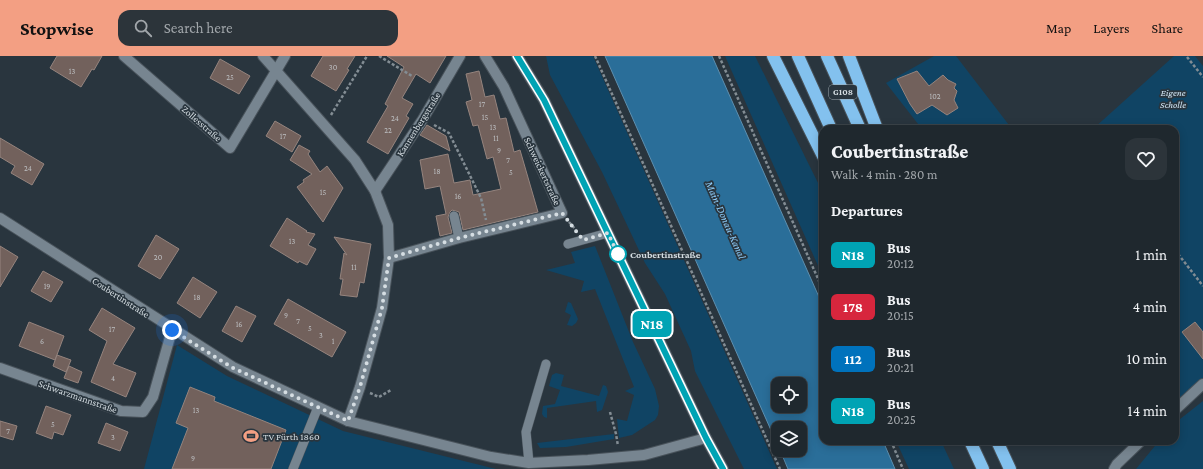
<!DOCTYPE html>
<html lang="en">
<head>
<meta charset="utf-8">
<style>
	body { margin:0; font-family:"Crimson Pro",serif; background:#2c343a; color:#f1f3f6; height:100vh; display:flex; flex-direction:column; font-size:15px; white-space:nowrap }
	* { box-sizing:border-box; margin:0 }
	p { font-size:13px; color:#a1a6aa }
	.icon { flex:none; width:22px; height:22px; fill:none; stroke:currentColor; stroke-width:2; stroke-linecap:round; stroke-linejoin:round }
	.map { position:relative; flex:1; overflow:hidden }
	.panel { position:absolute; left:819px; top:69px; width:360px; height:320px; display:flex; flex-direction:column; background:#1f282e; border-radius:12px; box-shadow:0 2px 10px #0003,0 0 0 1px #3c444a }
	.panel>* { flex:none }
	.badge { padding:0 8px; border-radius:6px; font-size:14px; line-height:26px }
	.controls { position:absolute; left:771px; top:321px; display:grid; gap:8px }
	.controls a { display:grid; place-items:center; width:36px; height:36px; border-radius:8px; background:#1f282e; box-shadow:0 2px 10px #0003,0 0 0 1px #3c444a; font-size:20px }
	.you { position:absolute; width:20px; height:20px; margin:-10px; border:3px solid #fff; border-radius:50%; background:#1a73e8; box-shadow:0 0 0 6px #1a73e833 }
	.map>.badge { position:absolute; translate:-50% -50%; box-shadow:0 0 0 2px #fff }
	h2 { padding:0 12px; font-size:15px; line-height:36px }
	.round { display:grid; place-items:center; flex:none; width:42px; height:42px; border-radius:12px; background:#2c343a }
	.headline { display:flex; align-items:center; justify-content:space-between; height:68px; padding:0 12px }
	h1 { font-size:19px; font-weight:800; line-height:30px }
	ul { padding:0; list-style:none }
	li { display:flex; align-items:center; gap:12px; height:52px; padding:0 12px }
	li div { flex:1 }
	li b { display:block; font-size:15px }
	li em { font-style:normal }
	li .badge { min-width:44px; font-weight:700; text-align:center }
	header { display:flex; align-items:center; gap:24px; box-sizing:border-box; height:56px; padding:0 20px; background:#f39f83; color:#111 }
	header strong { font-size:19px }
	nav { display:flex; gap:22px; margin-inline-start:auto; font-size:14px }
	.search { width:280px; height:36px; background:#2c343a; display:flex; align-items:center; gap:10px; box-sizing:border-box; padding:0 14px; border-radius:12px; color:#a1a6aa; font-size:15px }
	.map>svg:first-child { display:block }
	.green { fill:#104464 }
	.water { fill:#2a6e99; stroke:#5d8faf; fill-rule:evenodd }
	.building { fill:#72615c; stroke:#95847e }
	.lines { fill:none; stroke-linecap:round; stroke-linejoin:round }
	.lane-casing { stroke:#48525a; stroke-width:10 }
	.street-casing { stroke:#48525a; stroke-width:12 }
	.secondary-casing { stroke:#48525a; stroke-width:12 }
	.highway-casing { stroke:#48525a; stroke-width:14 }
	.path { stroke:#838d94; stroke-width:2.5; stroke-dasharray:3 2; stroke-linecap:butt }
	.lane { stroke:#778590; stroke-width:9 }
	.street { stroke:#778590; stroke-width:10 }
	.secondary { stroke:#778590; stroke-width:10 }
	.highway { stroke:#83c1ee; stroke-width:12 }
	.line-casing { stroke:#fff; stroke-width:9 }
	.line { stroke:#00a3b4; stroke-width:6 }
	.walk { stroke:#d5dde2; stroke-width:4; stroke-dasharray:0 7.2 }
	.stop-dot { fill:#fff; stroke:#00a3b4; stroke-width:2 }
	.labels { text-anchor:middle; stroke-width:3.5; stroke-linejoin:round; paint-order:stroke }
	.number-label { font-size:8px; fill:#bcbec0 }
	.shield { fill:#29353e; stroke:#a1abb1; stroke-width:1 }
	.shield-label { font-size:9px; font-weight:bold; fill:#d5dde2 }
	.park-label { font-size:10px; font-style:italic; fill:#d2e6f5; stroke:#29353e }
	.street-label { font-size:10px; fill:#d5dde2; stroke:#29353e }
	.stop-label { font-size:10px; font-weight:bold; fill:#d5dde2; stroke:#29353e; text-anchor:start }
	.poi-label { font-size:10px; fill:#d5dde2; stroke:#29353e; text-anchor:start }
	.water-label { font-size:11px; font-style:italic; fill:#8fcefb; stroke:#29353e }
</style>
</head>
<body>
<header>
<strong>Stopwise</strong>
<div class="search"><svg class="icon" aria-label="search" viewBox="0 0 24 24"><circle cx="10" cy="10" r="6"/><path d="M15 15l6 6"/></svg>Search here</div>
<nav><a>Map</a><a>Layers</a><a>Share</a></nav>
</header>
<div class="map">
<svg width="1203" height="413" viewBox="0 0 1203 413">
	<rect width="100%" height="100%" fill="#29353e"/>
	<g class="green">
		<polygon points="546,0 593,0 777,413 744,413 695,315 691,295 665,238 645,207 602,116 550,19"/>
		<polygon points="725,0 755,0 823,137 823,221"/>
		<polygon points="934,0 956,0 1012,73 922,73 886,27"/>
		<polygon points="1174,0 1195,0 1203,10 1203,332 1175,355 1175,73 1093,73"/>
		<polygon points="595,190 633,286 655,333 659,350 658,359 655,364 632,379 619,382 617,363 627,365 634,339 625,335 634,331 595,233 581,236 584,225 546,214 575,207 571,196"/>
		<polygon points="568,246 571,247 578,263 576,267 572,270 567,269 571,259 565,256"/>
		<polygon points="177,289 227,320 343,375 496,413 144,413"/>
		<polygon points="556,317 564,319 561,330 599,340 603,329 606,330 608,336 602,354 597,356 596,345 547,352 547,362 544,361 542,358 543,350 555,348 560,334 549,330 552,319"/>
		<polygon points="1203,345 1203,413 1136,413 1159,385 1175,385 1175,367"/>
		<polygon points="614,378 614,383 566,391 540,392 537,387"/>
		<polygon points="896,385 941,385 954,413 909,413"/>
	</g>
	<path class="water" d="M605 0H712L823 250V385H883L895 413H788L780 394H800V372H778V390ZM778 328H800V350H778Z"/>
	<g class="building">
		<polygon points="57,0 102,0 94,14 92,13 81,31 50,12"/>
		<polygon points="323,0 355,0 347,13 349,14 336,35 311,20"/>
		<polygon points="387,0 446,0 430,27 416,18 402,42 413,48 406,60 409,62 388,98 367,86 388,50 385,48 404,11"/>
		<polygon points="220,3 250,20 239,38 210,22"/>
		<polygon points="479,15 485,41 494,39 500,63 506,62 514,96 520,94 538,156 463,174 459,156 452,154 450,156 448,161 452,177 440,180 436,160 446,158 440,130 425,133 420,104 448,98 454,127 470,124 473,139 501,133 493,101 487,103 478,69 473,70 466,46 472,44 466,18"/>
		<polygon points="917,15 929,30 943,19 948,24 956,28 954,32 957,35 954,44 958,52 947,59 932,49 917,58 910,48 897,23"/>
		<polygon points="275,65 301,80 292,96 266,80"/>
		<polygon points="427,69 446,80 450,95 420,79"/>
		<polygon points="0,82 44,108 32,129 11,117 15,110 0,101"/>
		<polygon points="299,89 310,95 308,98 320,116 327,110 343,132 323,166 297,131 304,126 303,124 312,118 290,104"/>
		<polygon points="287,162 307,175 306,176 315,178 308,189 316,193 307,209 299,205 298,207 270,190"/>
		<polygon points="156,179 179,193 160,223 138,210"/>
		<polygon points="334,181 371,188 364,227 360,226 357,241 340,239 343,223 340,223 344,197 347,199"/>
		<polygon points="0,190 18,201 0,231"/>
		<polygon points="43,215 63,226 51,246 31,235"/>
		<polygon points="193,221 217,236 200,262 177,247"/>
		<polygon points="288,243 346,276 332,301 274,268"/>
		<polygon points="236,250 256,260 242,286 222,275"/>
		<polygon points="102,252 135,272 113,308 136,317 126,341 91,326 107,285 89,274"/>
		<polygon points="29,266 64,280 55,304 19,290"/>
		<polygon points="1195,266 1203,276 1203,303 1182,276"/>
		<polygon points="57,299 71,304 66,316 53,310"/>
		<polygon points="69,310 82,316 78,327 64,322"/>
		<polygon points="190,331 215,341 214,345 286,374 271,413 172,413 188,372 176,367"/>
		<polygon points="46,350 71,359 63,379 54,376 52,383 36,377"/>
		<polygon points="0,365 17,370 13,384 0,380"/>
		<polygon points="106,367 128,376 120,395 98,387"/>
	</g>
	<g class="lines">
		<g class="lane-casing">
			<g id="lane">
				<polyline points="454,160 459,182"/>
				<polyline points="568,188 608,177"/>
				<polyline points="529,407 526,376 546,308"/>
				<polyline points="293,413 318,351"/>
			</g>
		</g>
		<g class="street-casing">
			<g id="street">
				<polyline points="124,0 230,92 285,0"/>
				<polyline points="263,0 355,104 375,135 388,169 389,202 382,252 360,331 348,365"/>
				<polyline points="375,135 423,63 460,0"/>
				<polyline points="0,162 233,311 348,365 491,401 529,407 588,404 644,399 706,382"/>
				<polyline points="389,202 459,182 562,157 504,31 485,0"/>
				<polyline points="0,312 121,355 143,356 153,341 172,274"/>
				<polyline points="1175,354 1203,328"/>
				<polyline points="1114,413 1117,408 1141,385"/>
			</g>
		</g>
		<g class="secondary-casing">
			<polyline id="secondary" points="517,0 544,44 706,382 723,413"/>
		</g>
		<g class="highway-casing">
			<g id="highway">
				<polyline points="773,0 823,100"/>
				<polyline points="798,0 831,73"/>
				<polyline points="827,0 860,73"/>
				<polyline points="849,0 877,73"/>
				<polyline points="970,385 983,413"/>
				<polyline points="997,385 1010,413"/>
			</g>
		</g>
		<g class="path">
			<polyline points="379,0 412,20"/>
			<polyline points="595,0 780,413"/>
			<polyline points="719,0 823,234"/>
			<polyline points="1187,1 1203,21"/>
			<polyline points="331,59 367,0"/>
			<polyline points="434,69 449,77 481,142 486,164"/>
			<polyline points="569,166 576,174"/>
			<polyline points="1175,194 1203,230"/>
			<polyline points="370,337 379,341 391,334"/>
			<polyline points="610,356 616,378 618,390"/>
			<polyline points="891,385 903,413"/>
		</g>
		<use href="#lane" class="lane"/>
		<use href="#street" class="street"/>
		<use href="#secondary" class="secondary"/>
		<use href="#highway" class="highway"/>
	</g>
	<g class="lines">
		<g class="line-casing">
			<polyline id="line" points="517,0 544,44 706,382 723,413"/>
		</g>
		<use href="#line" class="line"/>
		<polyline class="walk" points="172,274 233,312 348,365 360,331 382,252 389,202 459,182 562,157 583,184 608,177 620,203 618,198"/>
	</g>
	<defs>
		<g id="stadium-bare" transform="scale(1.2)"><path d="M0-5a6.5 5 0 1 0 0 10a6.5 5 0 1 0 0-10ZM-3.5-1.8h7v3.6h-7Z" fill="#f39f83" stroke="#29353e" stroke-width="2.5" paint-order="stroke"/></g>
	</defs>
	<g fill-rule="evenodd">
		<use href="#stadium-bare" x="251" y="380"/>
	</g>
	<circle class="stop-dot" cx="618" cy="198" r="8"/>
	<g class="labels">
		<g class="number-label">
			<text x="333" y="14">30</text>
			<text x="72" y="18">13</text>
			<text x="230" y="24">25</text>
			<text x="935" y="43">102</text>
			<text x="482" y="51">17</text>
			<text x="485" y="64">15</text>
			<text x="395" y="65">24</text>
			<text x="493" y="74">13</text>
			<text x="388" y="77">22</text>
			<text x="283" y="83">17</text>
			<text x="496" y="85">11</text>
			<text x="499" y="97">9</text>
			<text x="508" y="107">7</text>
			<text x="28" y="115">24</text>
			<text x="437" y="118">18</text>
			<text x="511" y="119">5</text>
			<text x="323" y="139">15</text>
			<text x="458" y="143">16</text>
			<text x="292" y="188">13</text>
			<text x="158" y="204">20</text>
			<text x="354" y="214">11</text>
			<text x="47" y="233">19</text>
			<text x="197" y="244">18</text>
			<text x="286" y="262">9</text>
			<text x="298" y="268">7</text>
			<text x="239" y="271">16</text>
			<text x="310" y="275">5</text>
			<text x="112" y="276">17</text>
			<text x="321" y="282">3</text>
			<text x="42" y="288">6</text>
			<text x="333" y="288">1</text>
			<text x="113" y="325">4</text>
			<text x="196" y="357">13</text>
			<text x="53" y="371">5</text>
			<text x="8" y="378">7</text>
			<text x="113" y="384">3</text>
			<text x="193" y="405">9</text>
		</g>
		<rect class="shield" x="829" y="29" width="28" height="14" rx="3"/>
		<g class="shield-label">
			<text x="843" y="39">G108</text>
		</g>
		<g class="park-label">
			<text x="1173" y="40">Eigene<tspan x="1173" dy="12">Scholle</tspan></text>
		</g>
		<g class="street-label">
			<text transform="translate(202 67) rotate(41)" y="4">Zollesstraße</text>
			<text transform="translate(418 68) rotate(-58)" y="4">Kannenbergstraße</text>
			<text transform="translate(543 115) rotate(65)" y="4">Schweickertstraße</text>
			<text transform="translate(121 241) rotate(33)" y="4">Coubertinstraße</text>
			<text transform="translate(78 340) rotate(19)" y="4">Schwarzmannstraße</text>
		</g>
		<g class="stop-label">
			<text x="630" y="202">Coubertinstraße</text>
		</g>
		<g class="poi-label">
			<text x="263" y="384">TV Fürth 1860</text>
		</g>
		<g class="water-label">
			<text transform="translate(726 164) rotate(66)" y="4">Main-Donau-Kanal</text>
		</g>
	</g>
</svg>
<div class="controls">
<a><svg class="icon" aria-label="locate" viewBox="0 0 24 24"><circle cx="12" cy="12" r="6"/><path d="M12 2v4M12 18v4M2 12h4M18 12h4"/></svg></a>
<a><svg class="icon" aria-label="layers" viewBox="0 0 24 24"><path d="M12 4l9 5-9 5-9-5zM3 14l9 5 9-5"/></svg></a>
</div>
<div class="you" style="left:172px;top:274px"></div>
<b class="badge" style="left:652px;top:268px;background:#00a3b4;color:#fff">N18</b>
<section class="panel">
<div class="headline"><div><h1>Coubertinstraße</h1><p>Walk · 4 min · 280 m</p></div><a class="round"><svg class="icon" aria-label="heart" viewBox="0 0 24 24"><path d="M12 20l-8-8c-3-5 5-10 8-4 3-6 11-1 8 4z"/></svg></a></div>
<h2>Departures</h2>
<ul>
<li><span class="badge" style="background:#00a3b4;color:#fff">N18</span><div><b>Bus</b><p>20:12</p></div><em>1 min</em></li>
<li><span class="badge" style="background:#d7263d;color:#fff">178</span><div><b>Bus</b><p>20:15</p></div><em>4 min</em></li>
<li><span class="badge" style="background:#0072bc;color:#fff">112</span><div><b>Bus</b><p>20:21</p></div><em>10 min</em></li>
<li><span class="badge" style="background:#00a3b4;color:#fff">N18</span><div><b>Bus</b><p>20:25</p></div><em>14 min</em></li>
</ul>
</section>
</div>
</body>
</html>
